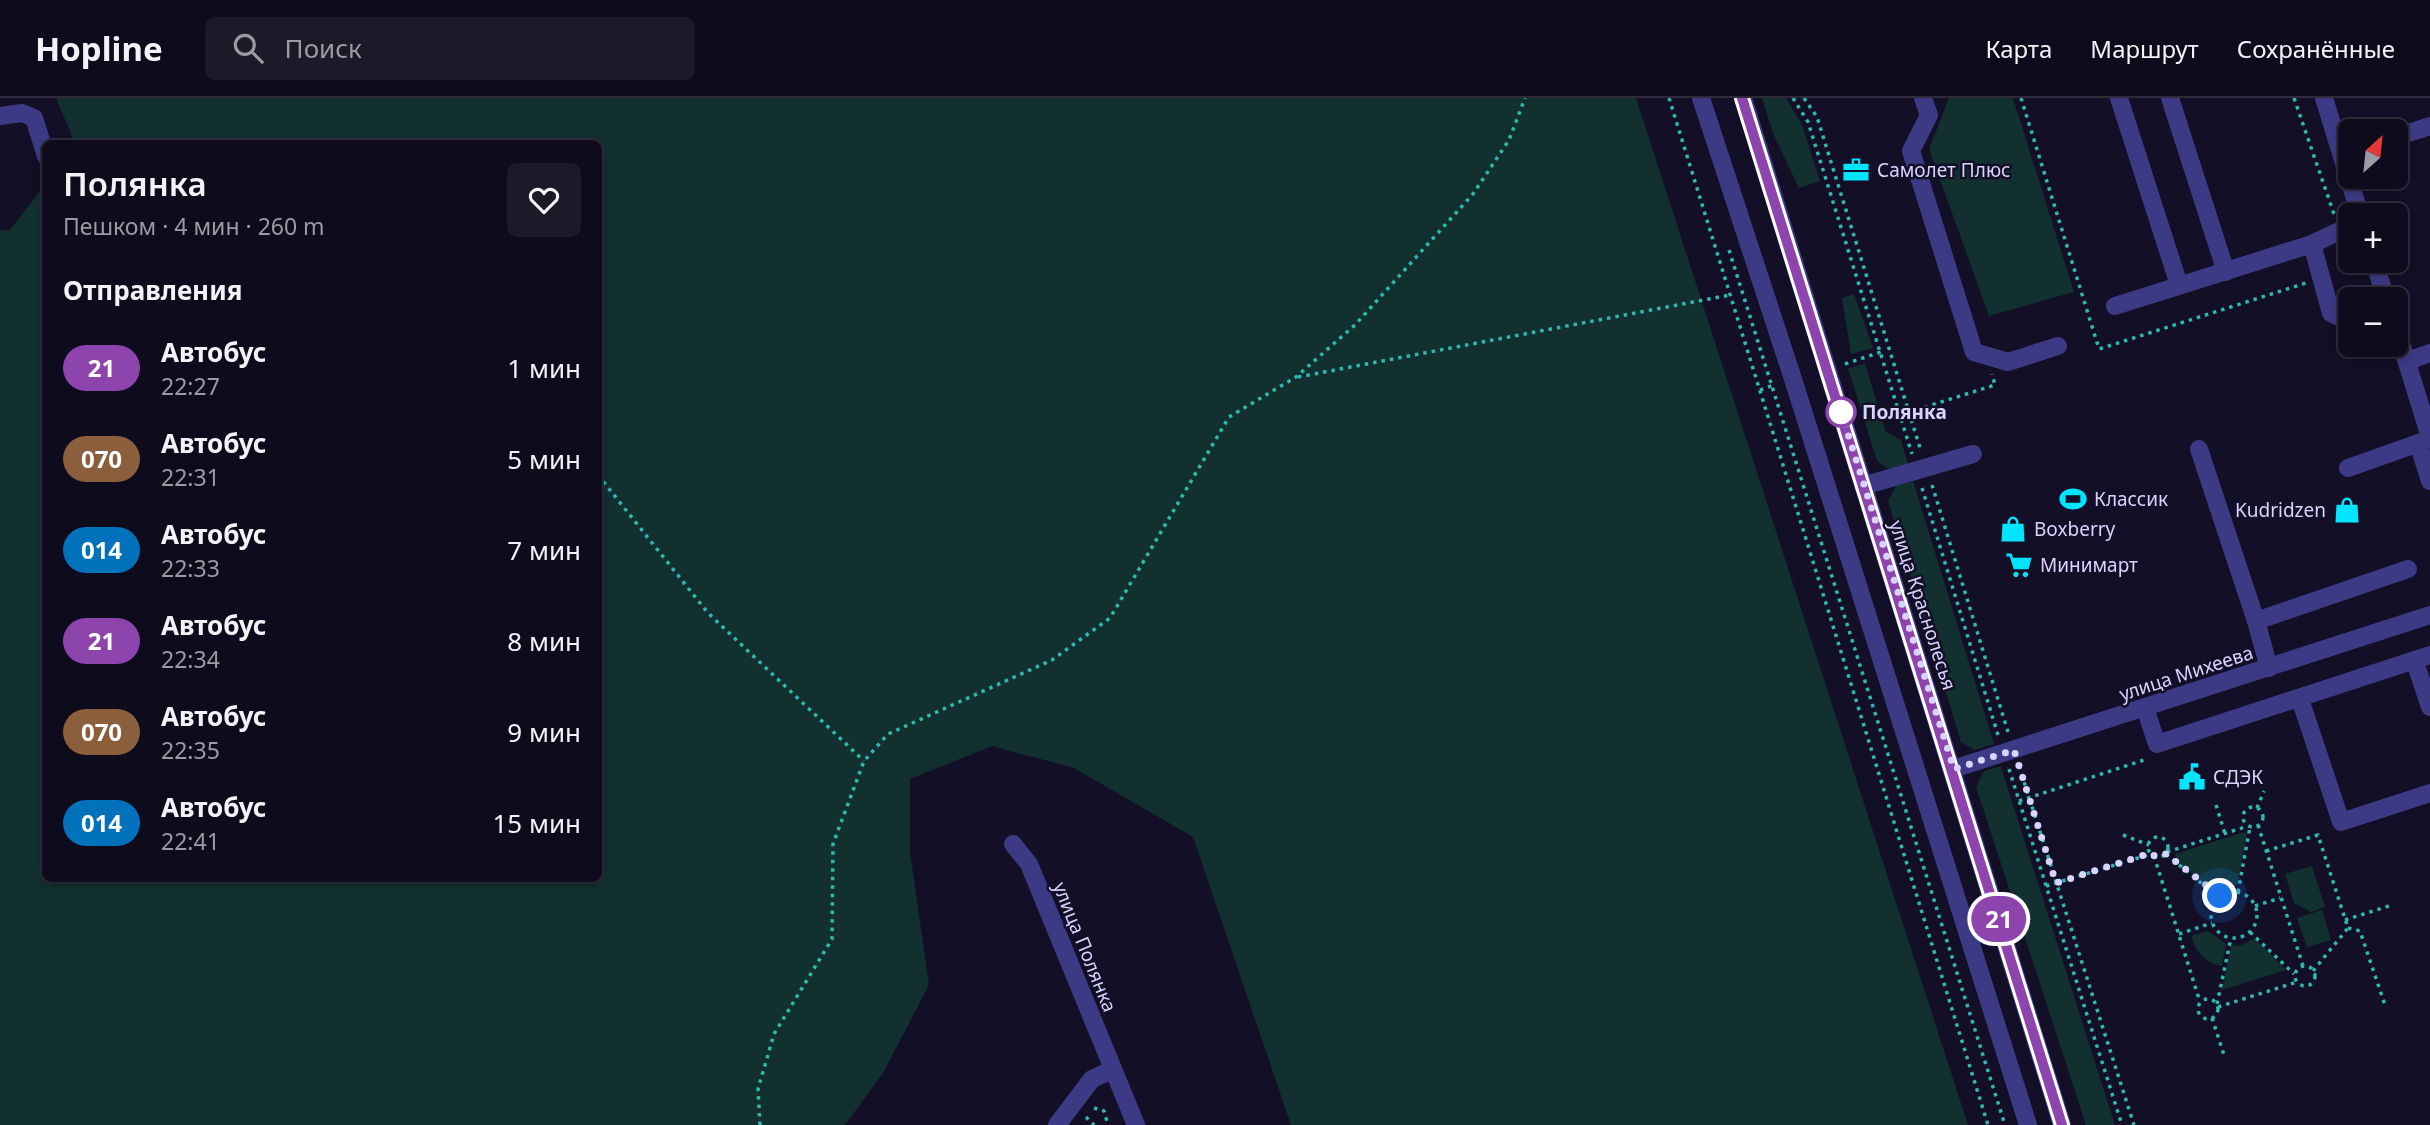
<!DOCTYPE html>
<html lang="ru">
<head>
<meta charset="utf-8">
<style>
	body { margin:0; font-family:"Noto Sans",sans-serif; background:#1c1929; color:#f1f3f6; height:100vh; display:flex; flex-direction:column; font-size:26px; white-space:nowrap }
	* { box-sizing:border-box; margin:0 }
	p { font-size:23px; color:#9b9ba3 }
	.icon { flex:none; width:38px; height:38px; fill:none; stroke:currentColor; stroke-width:2; stroke-linecap:round; stroke-linejoin:round }
	.map { position:relative; flex:1; overflow:hidden }
	.details { position:absolute; left:42px; top:42px; width:560px; height:742px; display:flex; flex-direction:column; background:#0e0b1c; border-radius:10px; box-shadow:0 4px 10px #0003,0 0 0 2px #2e2b3b }
	.details>* { flex:none }
	.badge { padding:0 14px; border-radius:23px; font-size:24px; line-height:46px }
	.needle { width:46px; rotate:27deg }
	.buttons { position:absolute; left:2338px; top:21px; display:grid; gap:14px }
	.buttons a { display:grid; place-items:center; width:70px; height:70px; border-radius:10px; background:#0e0b1c; box-shadow:0 4px 10px #0003,0 0 0 2px #2e2b3b; font-size:35px }
	.you { position:absolute; width:35px; height:35px; margin:-18px; border:5px solid #fff; border-radius:50%; background:#1a73e8; box-shadow:0 0 0 10px #1a73e833 }
	.map>.badge { position:absolute; translate:-50% -50%; box-shadow:0 0 0 4px #fff }
	h2 { padding:0 21px; font-size:26px; line-height:63px }
	.round { display:grid; place-items:center; flex:none; width:74px; height:74px; border-radius:10px; background:#1c1929 }
	.headline { display:flex; align-items:center; justify-content:space-between; height:119px; padding:0 21px }
	h1 { font-size:33px; font-weight:600; line-height:52px }
	ul { padding:0; list-style:none }
	li { display:flex; align-items:center; gap:21px; height:91px; padding:0 21px }
	li div { flex:1 }
	li b { display:block; font-size:26px }
	li em { font-style:normal }
	li .badge { min-width:77px; font-weight:700; text-align:center }
	header { display:flex; align-items:center; gap:42px; box-sizing:border-box; height:98px; padding:0 35px; background:#0e0b1c; border-bottom:2px solid #2e2b3b }
	header strong { font-size:33px }
	nav { display:flex; gap:38px; margin-inline-start:auto; font-size:24px }
	.search { width:490px; height:63px; background:#1c1929; display:flex; align-items:center; gap:18px; box-sizing:border-box; padding:0 24px; border-radius:10px; color:#9b9ba3; font-size:26px }
	.map>svg:first-child { display:block }
	.green { fill:#12302f }
	.lines { fill:none; stroke-linecap:round; stroke-linejoin:round }
	.path { stroke:#2fb8b0; stroke-width:3.5; stroke-dasharray:3.5 5; stroke-linecap:butt }
	.minor { stroke:#3d3a85; stroke-width:18 }
	.line-casing { stroke:#fff; stroke-width:16 }
	.line { stroke:#8e44ad; stroke-width:10 }
	.walk { stroke:#d9d4ff; stroke-width:7; stroke-dasharray:0 12.6 }
	.stop-dot { fill:#fff; stroke:#8e44ad; stroke-width:3.5 }
	.labels { text-anchor:middle; stroke-width:5; stroke-linejoin:round; paint-order:stroke }
	.poi-label { font-size:19px; fill:#d9d4ff; stroke:#130f26; text-anchor:start }
	.stop-label { font-size:19px; font-weight:bold; fill:#d9d4ff; stroke:#130f26; text-anchor:start }
	.street-label { font-size:19px; fill:#d9d4ff; stroke:#130f26 }
</style>
</head>
<body>
<header>
<strong>Hopline</strong>
<div class="search"><svg class="icon" aria-label="search" viewBox="0 0 24 24"><circle cx="10" cy="10" r="6"/><path d="M15 15l6 6"/></svg>Поиск</div>
<nav><a>Карта</a><a>Маршрут</a><a>Сохранённые</a></nav>
</header>
<div class="map">
<svg width="2430" height="1027" viewBox="0 0 2430 1027">
	<rect width="100%" height="100%" fill="#130f26"/>
	<g class="green">
		<polygon points="56,0 1636,0 1968,1027 1291,1027 1193,739 1074,670 992,648 910,681 910,754 929,887 883,975 845,1027 0,1027 0,132 9,133 45,87 46,780 598,780 598,46 75,45"/>
		<polygon points="1762,0 1786,0 1802,27 1820,83 1799,90 1774,38"/>
		<polygon points="1949,0 2013,0 2074,194 1989,218 1929,51"/>
		<polygon points="1854,196 1873,250 1851,256 1842,200"/>
		<polygon points="1865,266 1886,334 1901,342 1908,366 1889,371 1877,363 1848,270"/>
		<polygon points="1913,383 1994,646 1975,652 1961,644 1888,403 1896,388"/>
		<polygon points="2001,668 2001,669 2115,1027 2086,1027 1976,689 1984,673"/>
		<polygon points="2244,734 2247,736 2237,787 2226,788 2215,794 2177,763 2175,756"/>
		<polygon points="2312,768 2325,809 2311,814 2294,805 2285,776"/>
		<polygon points="2322,812 2331,842 2307,849 2297,820"/>
		<path d="M2208 833 2226 846 2222 868C2204 864 2197 855 2191 838Z"/>
		<polygon points="2254,840 2286,872 2222,892 2231,848 2242,847"/>
	</g>
	<g class="lines">
		<g class="path">
			<polyline points="1669,0 1988,1027"/>
			<polyline points="1793,0 1808,24 1912,356"/>
			<polyline points="1804,0 1817,19 1921,353"/>
			<polyline points="2021,0 2099,251 2306,185"/>
			<polyline points="2294,0 2334,116"/>
			<polyline points="1729,152 2005,1027"/>
			<polyline points="1845,266 1881,254"/>
			<polyline points="1298,279 1730,197"/>
			<polyline points="1760,292 1774,287"/>
			<polyline points="1900,317 1995,287 1992,276"/>
			<polyline points="598,377 708,515 864,663"/>
			<polyline points="1932,387 2008,634"/>
			<polyline points="1922,390 1998,637"/>
			<polyline points="2019,668 2134,1027"/>
			<polyline points="2009,671 2122,1027"/>
			<polyline points="2019,703 2147,661"/>
			<polyline points="2216,707 2225,736"/>
			<circle cx="2253" cy="719" r="10"/>
			<polyline points="2257,710 2264,693"/>
			<polyline points="2258,727 2303,868"/>
			<polyline points="2123,737 2149,747"/>
			<circle cx="2158" cy="749" r="10"/>
			<polyline points="2266,753 2318,737 2348,830 2313,873"/>
			<polyline points="2167,754 2248,728"/>
			<polyline points="2166,756 2218,799"/>
			<polyline points="2154,758 2200,904"/>
			<polyline points="2046,788 2151,756"/>
			<circle cx="2234" cy="817" r="23"/>
			<polyline points="2238,794 2250,729"/>
			<polyline points="2255,808 2280,800"/>
			<polyline points="2345,822 2392,807"/>
			<polyline points="2348,830 2360,833 2385,907"/>
			<polyline points="2250,834 2294,876"/>
			<polyline points="2179,836 2212,825"/>
			<circle cx="2305" cy="878" r="10"/>
			<circle cx="2208" cy="911" r="10"/>
			<polyline points="2217,906 2231,840"/>
			<polyline points="2218,909 2297,884"/>
			<polyline points="2212,920 2224,957"/>
			<polyline points="1094,1010 1104,1013 1108,1027"/>
			<polyline points="1086,1019 1094,1027"/>
			<polyline points="760,1027 758,991 774,936 832,841 833,746 864,663 888,636 1052,562 1110,520 1229,319 1296,279 1355,227 1473,96 1509,42 1525,0"/>
		</g>
		<g class="minor">
			<polyline points="1701,0 1793,281 2028,1027"/>
			<polyline points="1743,0 2062,1027"/>
			<polyline points="1923,0 1929,17 1911,53 1974,254 2008,264 2058,248"/>
			<polyline points="2119,0 2179,187"/>
			<polyline points="2170,0 2226,174"/>
			<polyline points="2324,0 2360,117"/>
			<polyline points="0,18 22,15 34,20 46,58"/>
			<polyline points="2396,39 2430,28"/>
			<polyline points="2312,146 2331,215 2350,224"/>
			<polyline points="2374,163 2386,201"/>
			<polyline points="2115,208 2312,146 2350,128"/>
			<polyline points="2396,229 2430,339"/>
			<polyline points="2408,263 2430,255"/>
			<polyline points="2418,345 2430,383"/>
			<polyline points="2199,351 2256,523"/>
			<polyline points="2348,370 2430,341"/>
			<polyline points="1863,388 1973,356"/>
			<polyline points="2269,570 2256,523 2408,471"/>
			<polyline points="2418,573 2430,609"/>
			<polyline points="2145,610 2157,646 2430,557"/>
			<polyline points="2303,610 2341,724 2430,695"/>
			<polyline points="1953,671 2430,517"/>
			<polyline points="1013,746 1029,766 1136,1027"/>
			<polyline points="1057,1027 1092,981 1112,972"/>
		</g>
	</g>
	<g class="lines">
		<g class="line-casing">
			<polyline id="line" points="1742,0 2062,1027"/>
		</g>
		<use href="#line" class="line"/>
		<polyline class="walk" points="1841,314 1954,671 2014,652 2056,785 2151,755 2156,759 2166,756 2220,798"/>
	</g>
	<defs>
		<g id="office-bare" transform="scale(2.1)"><path d="M-6-3h4V-5.5h4V-3h4V5H-6ZM-1-4.5V-3h2v-1.5ZM-6 0V1H6V0Z" fill="#00e5ff" stroke="#130f26" stroke-width="2.5" paint-order="stroke"/></g>
		<g id="stadium-bare" transform="scale(2.1)"><path d="M0-5a6.5 5 0 1 0 0 10a6.5 5 0 1 0 0-10ZM-3.5-1.8h7v3.6h-7Z" fill="#00e5ff" stroke="#130f26" stroke-width="2.5" paint-order="stroke"/></g>
		<g id="shop-bare" transform="scale(2.1)"><path d="M-5-2.5h2.3a2.7 3.5 0 0 1 5.4 0H5L5.5 6h-11ZM-1.5-2.5h3a1.5 2.3 0 0 0-3 0Z" fill="#00e5ff" stroke="#130f26" stroke-width="2.5" paint-order="stroke"/></g>
		<g id="supermarket-bare" transform="scale(2.1)"><path d="M-6-5.5h2.5l.6 2H6L4.5 2H-2.5L-4.4-4H-6ZM-1.5 3.2a1.3 1.3 0 1 0 .1 0ZM3 3.2a1.3 1.3 0 1 0 .1 0Z" fill="#00e5ff" stroke="#130f26" stroke-width="2.5" paint-order="stroke"/></g>
		<g id="civic-bare" transform="scale(2.1)"><path d="M-.6-6.5H3V-4.5H.6V-3L4-1V1h2V6H-6V1h2V-1L-.6-3ZM-1.2 2.5V6h2.4V2.5Z" fill="#00e5ff" stroke="#130f26" stroke-width="2.5" paint-order="stroke"/></g>
	</defs>
	<g fill-rule="evenodd">
		<use href="#office-bare" x="1856" y="72"/>
		<use href="#stadium-bare" x="2073" y="401"/>
		<use href="#shop-bare" x="2347" y="412"/>
		<use href="#shop-bare" x="2013" y="431"/>
		<use href="#supermarket-bare" x="2019" y="467"/>
		<use href="#civic-bare" x="2192" y="679"/>
	</g>
	<circle class="stop-dot" cx="1841" cy="314" r="14"/>
	<g class="labels">
		<g class="poi-label">
			<text x="1877" y="79">Самолет Плюс</text>
			<text x="2094" y="408">Классик</text>
			<text x="2326" y="419" text-anchor="end">Kudridzen</text>
			<text x="2034" y="438">Boxberry</text>
			<text x="2040" y="474">Минимарт</text>
			<text x="2213" y="686">СДЭК</text>
		</g>
		<g class="stop-label">
			<text x="1862" y="321">Полянка</text>
		</g>
		<g class="street-label">
			<text transform="translate(1923 507) rotate(72)" y="7">улица Краснолесья</text>
			<text transform="translate(2186 575) rotate(-18)" y="7">улица Михеева</text>
			<text transform="translate(1085 849) rotate(68)" y="7">улица Полянка</text>
		</g>
	</g>
</svg>
<div class="buttons">
<a><svg class="needle" viewBox="-14 -14 28 28"><path d="M0-13l5 13h-10z" fill="#e53935"/><path d="M0 13l5-13h-10z" fill="#9b9ba3"/></svg></a>
<a>+</a>
<a>−</a>
</div>
<div class="you" style="left:2220px;top:798px"></div>
<b class="badge" style="left:1999px;top:821px;background:#8e44ad;color:#fff">21</b>
<section class="details">
<div class="headline"><div><h1>Полянка</h1><p>Пешком · 4 мин · 260 m</p></div><a class="round"><svg class="icon" aria-label="heart" viewBox="0 0 24 24"><path d="M12 20l-8-8c-3-5 5-10 8-4 3-6 11-1 8 4z"/></svg></a></div>
<h2>Отправления</h2>
<ul>
<li><span class="badge" style="background:#8e44ad;color:#fff">21</span><div><b>Автобус</b><p>22:27</p></div><em>1 мин</em></li>
<li><span class="badge" style="background:#8b5e3c;color:#fff">070</span><div><b>Автобус</b><p>22:31</p></div><em>5 мин</em></li>
<li><span class="badge" style="background:#0072bc;color:#fff">014</span><div><b>Автобус</b><p>22:33</p></div><em>7 мин</em></li>
<li><span class="badge" style="background:#8e44ad;color:#fff">21</span><div><b>Автобус</b><p>22:34</p></div><em>8 мин</em></li>
<li><span class="badge" style="background:#8b5e3c;color:#fff">070</span><div><b>Автобус</b><p>22:35</p></div><em>9 мин</em></li>
<li><span class="badge" style="background:#0072bc;color:#fff">014</span><div><b>Автобус</b><p>22:41</p></div><em>15 мин</em></li>
</ul>
</section>
</div>
</body>
</html>
